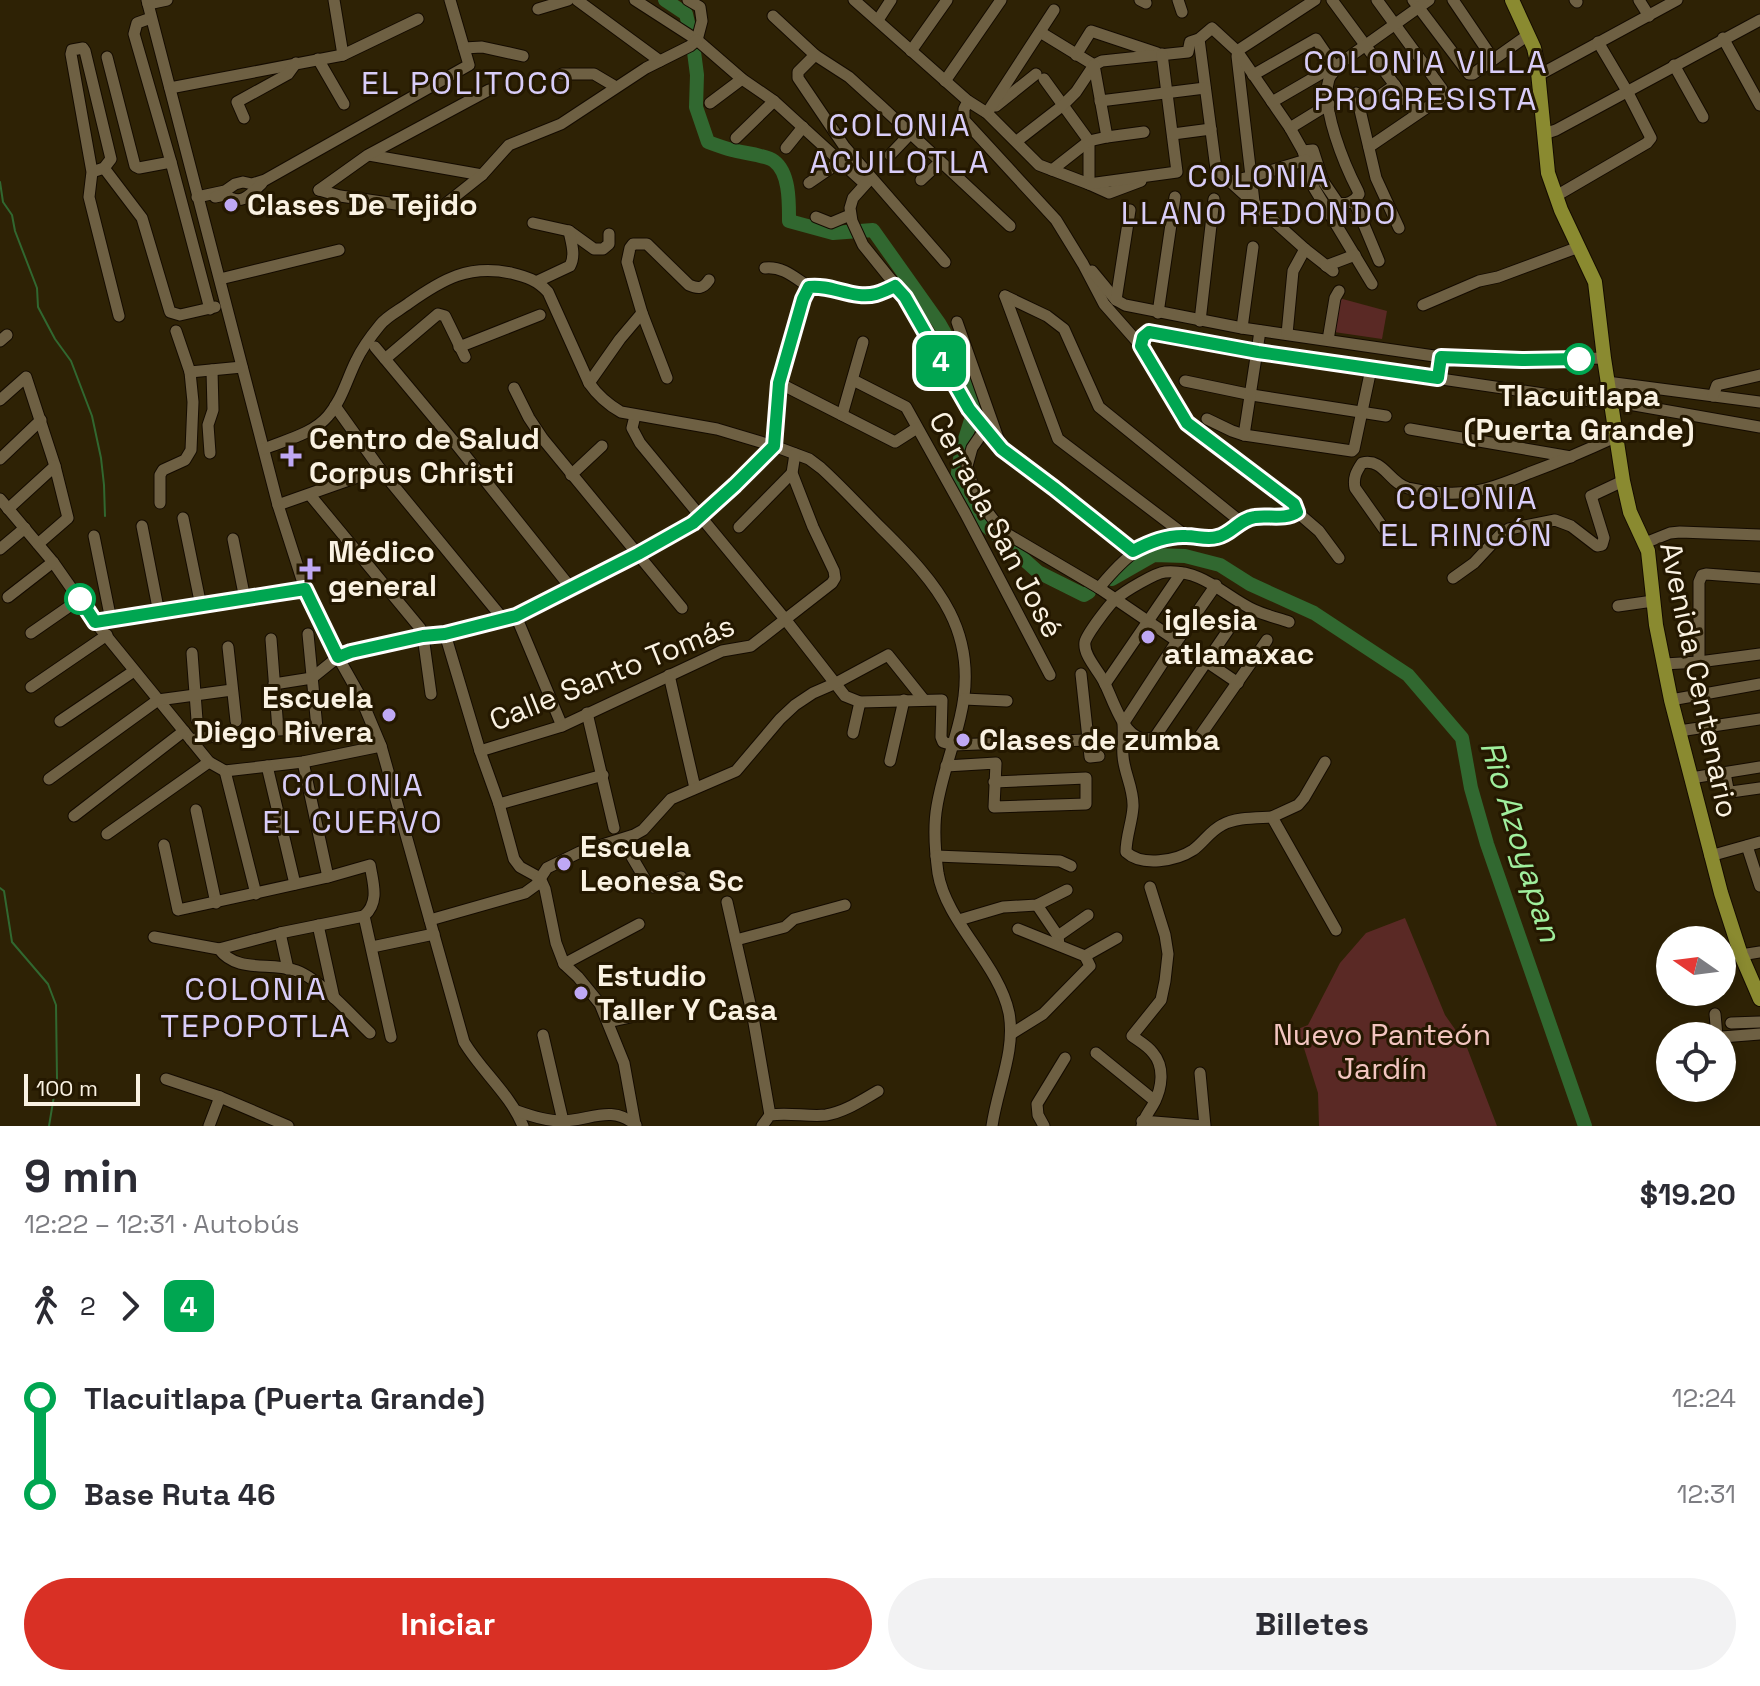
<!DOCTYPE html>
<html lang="es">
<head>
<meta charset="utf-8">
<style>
	body { margin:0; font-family:"Space Grotesk",sans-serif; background:#f2f2f3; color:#2b2b33; height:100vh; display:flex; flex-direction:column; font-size:30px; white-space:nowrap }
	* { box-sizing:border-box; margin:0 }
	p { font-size:26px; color:#7c7c81 }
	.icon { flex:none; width:44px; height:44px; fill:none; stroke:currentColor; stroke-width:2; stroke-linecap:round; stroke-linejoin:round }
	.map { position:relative; height:1126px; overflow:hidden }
	.drawer { display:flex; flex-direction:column; background:#fff; flex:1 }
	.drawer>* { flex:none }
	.badge { padding:0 16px; border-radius:12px; font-size:28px; line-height:52px }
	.needle { width:52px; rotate:284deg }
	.controls { position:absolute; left:1656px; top:926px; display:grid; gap:16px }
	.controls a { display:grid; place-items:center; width:80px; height:80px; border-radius:50%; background:#fff; box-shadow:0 4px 12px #0003; font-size:40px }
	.scale { position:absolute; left:24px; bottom:20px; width:116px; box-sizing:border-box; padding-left:8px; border:4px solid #faf2e2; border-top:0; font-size:22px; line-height:28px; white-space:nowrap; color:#faf2e2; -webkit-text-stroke:6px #241800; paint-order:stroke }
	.map>.badge { position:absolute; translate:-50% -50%; box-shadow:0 0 0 4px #fff }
	.legs { display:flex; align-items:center; gap:12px; height:88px; padding:0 24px; font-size:26px }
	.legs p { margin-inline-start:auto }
	.overview { display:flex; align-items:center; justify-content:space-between; height:136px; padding:0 24px }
	h1 { font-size:44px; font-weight:700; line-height:60px }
	.cta { display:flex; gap:16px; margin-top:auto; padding:16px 24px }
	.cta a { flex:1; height:92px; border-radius:48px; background:#d93025; color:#fff; font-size:32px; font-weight:700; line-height:92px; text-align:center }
	.cta a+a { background:#f2f2f3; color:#2b2b33 }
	ul { padding:0 24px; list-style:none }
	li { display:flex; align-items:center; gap:28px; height:96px; font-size:30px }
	li i { display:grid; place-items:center; width:12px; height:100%; margin:0 10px; background:currentColor }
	li i::after { content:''; width:20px; height:20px; margin:-10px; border:6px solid; border-radius:50%; background:#fff }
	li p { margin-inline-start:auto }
	li:first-child i { background:linear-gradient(#0000 50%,currentColor 0) }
	li:last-child i { background:linear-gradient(currentColor 50%,#0000 0) }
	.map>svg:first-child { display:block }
	.green { fill:#5a2925 }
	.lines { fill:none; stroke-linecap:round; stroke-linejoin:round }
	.stream { stroke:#316830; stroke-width:2 }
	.river { stroke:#316830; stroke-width:14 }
	.minor-casing { stroke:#140b00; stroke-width:13 }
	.major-casing { stroke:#140b00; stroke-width:16 }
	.minor { stroke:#6e6043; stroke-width:11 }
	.major { stroke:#8a8a30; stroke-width:14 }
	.line-1-casing { stroke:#fff; stroke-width:18 }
	.line-1 { stroke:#00a651; stroke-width:12 }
	.poi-dot { fill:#bfa8f4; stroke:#241800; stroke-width:3 }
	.stop-1-dot { fill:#fff; stroke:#00a651; stroke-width:4 }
	.labels { text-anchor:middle; stroke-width:6; stroke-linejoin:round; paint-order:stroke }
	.poi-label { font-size:30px; font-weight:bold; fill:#faf2e2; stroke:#241800; text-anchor:start }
	.stop-label { font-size:30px; font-weight:bold; fill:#faf2e2; stroke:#241800 }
	.street-label { font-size:30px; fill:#faf2e2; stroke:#241800 }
	.park-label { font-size:30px; fill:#f3c5c0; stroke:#241800 }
	.neighbourhood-label { font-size:32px; letter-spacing:2px; fill:#d9cdf8; stroke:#241800 }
	.water-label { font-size:32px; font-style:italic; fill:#a0ef9d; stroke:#241800 }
</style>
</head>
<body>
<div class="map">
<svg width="1760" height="1126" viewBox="0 0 1760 1126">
	<rect width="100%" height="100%" fill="#2e2205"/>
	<g class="green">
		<polygon points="1339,298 1387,311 1382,339 1334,332"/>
		<polygon points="1405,918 1445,1015 1466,1045 1497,1126 1319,1126 1318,1093 1298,1029 1308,1025 1340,963 1366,933"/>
	</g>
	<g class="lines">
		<g class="stream">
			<polyline points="0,182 3,202 12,215 15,231 37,288 38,307 55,339 71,361 92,416 101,458 104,485 105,516"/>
			<polyline points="0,888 4,891 12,942 48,984 56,1005 57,1078 49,1126"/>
		</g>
		<g class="river">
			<polyline points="665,0 686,14 689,27"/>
			<path d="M693 44 697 75 696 107 708 142C716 145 724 148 732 150 743 153 766 155 774 161 790 173 789 203 789 221L833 233 873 230 939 323 959 358 974 410 961 452 957 479 983 523 1038 572 1084 595 1089 592"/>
			<polyline points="1112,579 1154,555 1185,556 1220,565 1250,584 1314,613 1408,675 1462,738 1471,788 1487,844 1585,1126"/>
		</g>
		<g class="minor-casing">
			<g id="minor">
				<path d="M147 0 278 505 305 589 338 657 360 696 381 746 464 1042C482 1072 510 1094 523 1126"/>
				<polyline points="334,0 343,55"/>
				<polyline points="577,0 660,61"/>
				<polyline points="635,0 697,40 742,79 774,101 865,184"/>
				<polyline points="688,0 700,7 702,21 697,40"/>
				<polyline points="854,0 968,101 964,109 964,120 1056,220 1083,264 1104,304 1141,346 1187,423 1294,504 1297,512 1319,531 1339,558"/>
				<polyline points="1140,0 1146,3"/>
				<polyline points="1178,0 1182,12"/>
				<polyline points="1332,0 1416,114"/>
				<polyline points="1413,0 1469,74 1473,74 1528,35"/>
				<polyline points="1453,0 1493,59"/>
				<polyline points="1575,0 1577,2"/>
				<polyline points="1639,0 1649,16"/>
				<polyline points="148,4 167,0"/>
				<polyline points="538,9 568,0"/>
				<polyline points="773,16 815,55 849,77 881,106 1010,226"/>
				<polyline points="151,18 137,23 134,34 171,162 210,309"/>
				<polyline points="878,20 891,0"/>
				<polyline points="1040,32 1094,65"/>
				<polyline points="1723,38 1760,105"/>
				<polyline points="1199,39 1216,169 1305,249 1333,271"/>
				<polyline points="464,48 482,47 523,56"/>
				<polyline points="911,51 947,0"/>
				<polyline points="1237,51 1315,0"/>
				<polyline points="815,55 798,72 798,78 844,146 945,262"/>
				<polyline points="1076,55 1091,31 1157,53"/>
				<polyline points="1237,56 1254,202"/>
				<polyline points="107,57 135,166 139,168 171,162"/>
				<polyline points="318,59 344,104"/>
				<polyline points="1094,65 1102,61 1188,52 1190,42 1199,39 1212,28 1237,51 1290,128 1303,151 1314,188 1372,284"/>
				<polyline points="1674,65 1703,117"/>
				<polyline points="562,74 594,74 616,87"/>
				<polyline points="1253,75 1316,39 1335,67"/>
				<polyline points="1539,75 1677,0"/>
				<polyline points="1044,79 1089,141 1089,184 1109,193 1141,181"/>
				<polyline points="945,81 1001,0"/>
				<polyline points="170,88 343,55 418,19"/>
				<polyline points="1356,93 1376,178 1399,228"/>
				<polyline points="968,101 987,113 1039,165 1089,184 1177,172 1162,54"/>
				<polyline points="1100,101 1205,88"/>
				<polyline points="1272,102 1322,73 1333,73"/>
				<polyline points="710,103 742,79"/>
				<polyline points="996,106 1036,74"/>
				<polyline points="1360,109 1395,85"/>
				<polyline points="987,113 1054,10"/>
				<polyline points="244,118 237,102 288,74 296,63"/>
				<polyline points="1290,128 1329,104"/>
				<polyline points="1173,134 1211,129"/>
				<polyline points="1544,134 1556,130 1760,20"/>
				<polyline points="1107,137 1144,132"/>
				<polyline points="736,138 774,101"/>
				<polyline points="1017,141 1062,106 1076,92 1094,65"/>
				<polyline points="1369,147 1441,98 1442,89 1377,0"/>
				<polyline points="786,148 803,127"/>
				<path d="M1303 151 1313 150 1323 181 1338 203C1346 205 1355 202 1359 194L1358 191C1345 166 1320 107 1329 79 1331 75 1333 71 1335 67L1429 0"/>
				<polyline points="369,155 482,175"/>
				<polyline points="890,155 911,133"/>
				<polyline points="104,168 142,218 170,312 180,315 215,307"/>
				<polyline points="1052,170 1089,141 1107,137 1094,65"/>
				<polyline points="92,172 104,168 111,159 85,51 83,48 72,50 71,54 92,172 89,197 119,316"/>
				<polyline points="871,178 853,198 850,208 852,221 863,245 905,297 969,409 1002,449 1054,488 1133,551"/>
				<polyline points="921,180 940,162"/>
				<polyline points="1230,181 1251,177 1306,160"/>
				<polyline points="809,183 841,161"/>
				<polyline points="319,190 340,196 438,210 482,175 509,145 561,124 646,68 690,46 697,40"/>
				<polyline points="319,190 368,155 489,90"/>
				<polyline points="1556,196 1647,143 1651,138 1627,91 1598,42"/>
				<polyline points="197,197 225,191 235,184 243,182 252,184 265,180 469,65 450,0"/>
				<path d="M215 197 225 195C242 206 249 196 262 183"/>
				<polyline points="1354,201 1379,261"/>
				<polyline points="816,217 831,223 850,215"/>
				<polyline points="533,223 569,231 594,249 603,249 609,244 609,234"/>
				<polyline points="1326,266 1355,255"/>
				<path d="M765 268C783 266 795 278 809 287"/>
				<polyline points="1092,271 1116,300 1125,305 1242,328 1441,357 1522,360 1604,358"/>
				<polyline points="220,279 339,250"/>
				<path d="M538 281 570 266C576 255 571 242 569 231"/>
				<polyline points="1005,296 1047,316 1064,329 1099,407 1241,522"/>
				<polyline points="1005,296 1058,439 1186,536"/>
				<polyline points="1116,300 1130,210"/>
				<polyline points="1423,305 1479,281 1498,277 1579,247"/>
				<polyline points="1158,313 1175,197"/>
				<polyline points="1200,321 1214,199"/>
				<polyline points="957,322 999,441"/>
				<polyline points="1242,328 1253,247"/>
				<polyline points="176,331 190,372"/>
				<polyline points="1287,334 1293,271 1305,249"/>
				<polyline points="1328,340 1335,298 1339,291"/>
				<polyline points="0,341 7,335"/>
				<polyline points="1141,346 1143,337 1149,332 1258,352 1611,404 1623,403 1760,427"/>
				<polyline points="375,347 456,444 571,588"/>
				<polyline points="459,347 540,315"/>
				<polyline points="385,359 438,314 445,316 465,357"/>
				<path d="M667 378 642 313 627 262 630 248 633 244H647L689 285C698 289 703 289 709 280"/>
				<polyline points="853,380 906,407 965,513 1050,675"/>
				<polyline points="1185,381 1252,395 1386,416"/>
				<polyline points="1607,382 1760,402"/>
				<polyline points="589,383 620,339 642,313"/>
				<polyline points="779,383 895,442 917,428"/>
				<polyline points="514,388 529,418 543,439 682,608"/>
				<polyline points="1713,396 1717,385 1760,375"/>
				<polyline points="0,400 26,377 55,466 68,518 38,544"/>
				<polyline points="335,406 380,469 504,620"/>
				<polyline points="842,415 863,342"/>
				<polyline points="635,416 632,428 640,443 785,619 845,696 860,702 942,700 941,737 943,742 953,745 1087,740"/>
				<polyline points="1207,419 1232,431 1244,435 1352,451 1354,449 1371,369"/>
				<polyline points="985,429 972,448 967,466 976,497 1002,531 1099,588 1177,641"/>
				<polyline points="1410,429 1571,457"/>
				<polyline points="1244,435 1260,331"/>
				<path d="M264 449C285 440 313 434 328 416 342 400 347 379 356 361 362 348 371 336 380 325 387 316 400 310 409 303 443 279 469 264 511 273 527 277 537 280 548 292L589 383C598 396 607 404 621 412L717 429 774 446 809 459 821 468C842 487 861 508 881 528 938 584 981 633 960 718 953 748 942 776 937 806 933 828 935 851 938 873 946 922 999 964 1009 1013 1016 1051 997 1089 992 1126"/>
				<polyline points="210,453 208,425 213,410 212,370"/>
				<polyline points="0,459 41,420"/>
				<polyline points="571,475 602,446"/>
				<polyline points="310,495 420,628 423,636 431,694"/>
				<polyline points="0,499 53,562 95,622 209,762 225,771 303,762 381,746"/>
				<polyline points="160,503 160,475 163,470 185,460 191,450 193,402 190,372 242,367"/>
				<polyline points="278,505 380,469"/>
				<polyline points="8,509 55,466"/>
				<polyline points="183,518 201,606"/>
				<polyline points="142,526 159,613"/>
				<polyline points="739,527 792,473"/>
				<path d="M1384 529 1355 488C1353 478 1356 472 1362 463 1384 458 1389 483 1408 488 1429 493 1456 495 1476 491 1494 488 1512 480 1529 473 1559 462 1587 450 1615 437"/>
				<polyline points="94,536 111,620"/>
				<polyline points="233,539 245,599"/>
				<polyline points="1645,543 1670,533 1680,532 1760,535"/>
				<polyline points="0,549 25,528"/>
				<polyline points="1453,578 1474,563 1501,534 1509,529 1555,520 1571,526 1597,546 1602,545 1604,538 1591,496 1623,481"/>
				<path d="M1216 585 1177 641 1123 724C1124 735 1122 745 1123 756 1124 773 1134 789 1133 807 1132 823 1126 836 1126 852 1142 867 1176 861 1193 850 1203 843 1210 831 1222 825 1236 817 1257 818 1272 817L1336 930"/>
				<path d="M1099 588C1122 560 1147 534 1186 536 1197 536 1206 540 1217 537 1232 534 1239 519 1255 517 1268 515 1286 520 1297 512"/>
				<polyline points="8,597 53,562"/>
				<polyline points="1618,606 1653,601"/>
				<polyline points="516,616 562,726"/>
				<path d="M1235 620 1155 737C1125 750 1114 699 1103 680 1098 670 1083 655 1085 642 1087 634 1110 603 1117 598 1125 591 1155 573 1165 572 1203 569 1224 596 1254 610 1265 615 1277 618 1289 622"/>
				<polyline points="95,622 305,589"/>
				<polyline points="31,633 80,599"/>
				<polyline points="445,634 480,751 499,804 514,859 520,867 540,878 545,889 556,943 564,964 578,977 600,1004 624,1063 635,1124"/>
				<polyline points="271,639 278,730 317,728 308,634"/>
				<polyline points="228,647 236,721"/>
				<polyline points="192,653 197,720"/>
				<polyline points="1207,662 1238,683"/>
				<polyline points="1699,662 1699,582 1702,575 1706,574 1760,578"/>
				<polyline points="1664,664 1699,662 1760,654"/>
				<polyline points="1081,674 1090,757 1099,756"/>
				<polyline points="669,675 695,788"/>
				<path d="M274 684 312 678 338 657 351 652 423 636 445 634 516 616 638 554 693 523 735 485 774 446 779 383 788 345 803 299 809 287C831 284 854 300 876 294 883 292 889 289 895 286"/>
				<polyline points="1105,684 1181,573"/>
				<polyline points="31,687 107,635"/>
				<polyline points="964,699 1007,701"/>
				<polyline points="1671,700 1760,684"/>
				<polyline points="587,713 614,828"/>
				<polyline points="60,721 134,671"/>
				<polyline points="1679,731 1760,719"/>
				<polyline points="853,733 860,702"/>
				<polyline points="191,740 225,734"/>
				<polyline points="1195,743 1267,640"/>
				<polyline points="480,751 562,726 722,651 751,646 832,583 835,578 834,571 813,527 792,473 795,454"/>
				<polyline points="890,761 904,700"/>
				<polyline points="303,762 328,877"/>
				<polyline points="267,766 295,884"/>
				<polyline points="946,766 996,763 994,807 1086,804 1086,778 994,782"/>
				<polyline points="225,771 256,894"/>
				<polyline points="1725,773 1728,789 1731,792 1760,788"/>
				<polyline points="1691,778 1760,767"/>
				<polyline points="49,779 158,700 232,690"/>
				<polyline points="499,804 603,775"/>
				<polyline points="196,810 216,903"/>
				<polyline points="74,816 184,731"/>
				<polyline points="1272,817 1298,805 1304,798 1325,762"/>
				<polyline points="107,834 209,762"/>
				<polyline points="622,840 649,886 653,887 681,877"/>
				<path d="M164 845 178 910 328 877 370 865C373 883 380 902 364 916"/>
				<polyline points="1747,846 1760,886"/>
				<polyline points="936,856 1060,861 1071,866"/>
				<polyline points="1710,856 1760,842"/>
				<polyline points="727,902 753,1017 770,1115"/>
				<polyline points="1037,905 1058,936 1059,945"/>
				<polyline points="364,916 391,1037"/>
				<polyline points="430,920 525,893 536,885 547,868 580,852 634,835 643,830 671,799 736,771 780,719 795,705 813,693 836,683 888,655 924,700"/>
				<polyline points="959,920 1003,907 1037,905 1067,890"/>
				<polyline points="318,925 334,998"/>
				<polyline points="280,933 288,969"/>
				<polyline points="1058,936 1088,915"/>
				<path d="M154 937 219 949C237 973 268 962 294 970 317 976 351 1015 370 1033"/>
				<polyline points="736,940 785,927 794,919 845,905"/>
				<polyline points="372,947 434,934"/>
				<polyline points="219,949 280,933 364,916"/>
				<polyline points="1741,955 1760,952"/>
				<polyline points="1085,956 1117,938"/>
				<polyline points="564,964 639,924"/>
				<polyline points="1715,1014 1717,1036"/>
				<polyline points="608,1022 644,1014"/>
				<polyline points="1731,1023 1760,1022"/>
				<polyline points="1011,1034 1043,1014 1090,966 1085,956 1018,929"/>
				<polyline points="543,1035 563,1121"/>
				<polyline points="1722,1037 1760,1034"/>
				<polyline points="1096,1053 1155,1101"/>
				<polyline points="1200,1073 1205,1126"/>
				<polyline points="166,1079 220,1097 288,1126"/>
				<path d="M517 1111C531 1116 546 1121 561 1121 590 1121 610 1104 636 1125"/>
				<polyline points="1142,1121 1204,1126"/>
				<polyline points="209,1126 220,1097"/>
				<path d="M762 1126 770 1115C789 1112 808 1117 826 1115 845 1112 862 1100 878 1091"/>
				<polyline points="1044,1126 1038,1115 1037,1104 1065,1058"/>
				<path d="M1142 1126C1144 1117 1150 1111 1154 1103 1162 1088 1165 1067 1153 1053 1148 1046 1139 1041 1132 1036L1161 1000 1165 981 1168 954 1165 935 1150 887"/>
			</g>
		</g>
		<g class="major-casing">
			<polyline id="major" points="1512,0 1534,48 1537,62 1548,173 1561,210 1595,282 1604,358 1623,481 1630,512 1648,551 1656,625 1671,700 1721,893 1741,955 1760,999"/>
		</g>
		<use href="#minor" class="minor"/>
		<use href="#major" class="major"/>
	</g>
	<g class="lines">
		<g class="line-1-casing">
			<path id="line-1" d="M80 599 95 622 305 589 338 657 351 652 423 636 445 634 516 616 638 554 693 523 735 485 774 446 779 383 803 299 809 287C831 284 854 300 876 294 883 292 889 289 895 286L905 297 969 409 1002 449 1054 488 1133 551C1150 542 1167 535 1186 536 1197 536 1207 540 1217 537 1232 534 1239 519 1255 517 1268 515 1286 520 1297 512L1294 504 1187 423 1141 346 1143 337 1149 332 1258 352 1438 378 1441 357 1522 360 1579 359"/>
		</g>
		<use href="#line-1" class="line-1"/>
	</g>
	<g class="poi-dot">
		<circle cx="231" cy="205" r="8"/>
		<path d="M287 444h8v8h8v8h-8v8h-8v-8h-8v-8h8z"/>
		<path d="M306 557h8v8h8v8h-8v8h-8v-8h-8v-8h8z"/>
		<circle cx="1148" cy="637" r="8"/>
		<circle cx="389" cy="715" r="8"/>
		<circle cx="963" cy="740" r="8"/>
		<circle cx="564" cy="864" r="8"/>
		<circle cx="581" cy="993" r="8"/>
	</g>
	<g class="stop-1-dot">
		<circle cx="1579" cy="359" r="14"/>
		<circle cx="80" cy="599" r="14"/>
	</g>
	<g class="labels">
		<g class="poi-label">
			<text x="247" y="215">Clases De Tejido</text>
			<text x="309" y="449">Centro de Salud<tspan x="309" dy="34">Corpus Christi</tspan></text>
			<text x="328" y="562">Médico<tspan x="328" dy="34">general</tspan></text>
			<text x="1164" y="630">iglesia<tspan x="1164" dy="34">atlamaxac</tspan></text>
			<text x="373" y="708" text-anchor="end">Escuela<tspan x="373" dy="34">Diego Rivera</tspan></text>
			<text x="979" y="750">Clases de zumba</text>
			<text x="580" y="857">Escuela<tspan x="580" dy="34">Leonesa Sc</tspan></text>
			<text x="597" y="986">Estudio<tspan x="597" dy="34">Taller Y Casa</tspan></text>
		</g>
		<g class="stop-label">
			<text x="1579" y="406">Tlacuitlapa<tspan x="1579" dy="34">(Puerta Grande)</tspan></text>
		</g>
		<g class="street-label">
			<text transform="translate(996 525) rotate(62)" y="10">Cerrada San José</text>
			<text transform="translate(612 673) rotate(-22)" y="10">Calle Santo Tomás</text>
			<text transform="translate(1699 680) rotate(78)" y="10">Avenida Centenario</text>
		</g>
		<g class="park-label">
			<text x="1382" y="1045">Nuevo Panteón<tspan x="1382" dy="34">Jardín</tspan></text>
		</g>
		<g class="neighbourhood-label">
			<text x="1426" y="73">COLONIA VILLA<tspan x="1426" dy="37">PROGRESISTA</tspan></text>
			<text x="467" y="94">EL POLITOCO</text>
			<text x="900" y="136">COLONIA<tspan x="900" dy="37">ACUILOTLA</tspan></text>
			<text x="1259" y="187">COLONIA<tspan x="1259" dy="37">LLANO REDONDO</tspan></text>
			<text x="1467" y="509">COLONIA<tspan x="1467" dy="37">EL RINCÓN</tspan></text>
			<text x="353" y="796">COLONIA<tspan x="353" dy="37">EL CUERVO</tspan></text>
			<text x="256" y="1000">COLONIA<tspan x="256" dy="37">TEPOPOTLA</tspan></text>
		</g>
		<g class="water-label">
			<text transform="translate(1521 841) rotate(73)" y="11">Rio Azoyapan</text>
		</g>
	</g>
</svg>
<div class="controls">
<a><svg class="needle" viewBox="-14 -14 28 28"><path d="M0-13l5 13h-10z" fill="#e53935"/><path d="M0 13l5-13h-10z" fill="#7c7c81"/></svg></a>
<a><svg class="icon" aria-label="locate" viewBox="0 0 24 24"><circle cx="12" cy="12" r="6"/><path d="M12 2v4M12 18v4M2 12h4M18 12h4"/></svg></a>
</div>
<div class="scale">100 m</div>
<b class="badge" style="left:941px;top:361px;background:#00a651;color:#fff">4</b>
</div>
<section class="drawer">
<div class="overview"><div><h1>9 min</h1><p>12:22 – 12:31 · Autobús</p></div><b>$19.20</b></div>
<div class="legs"><svg class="icon" aria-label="walk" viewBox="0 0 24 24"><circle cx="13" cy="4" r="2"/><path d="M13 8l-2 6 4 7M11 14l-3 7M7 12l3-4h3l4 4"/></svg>2<svg class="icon" aria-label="forward" viewBox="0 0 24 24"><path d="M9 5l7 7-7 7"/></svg><b class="badge" style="background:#00a651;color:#fff">4</b></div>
<ul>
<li><i style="color:#00a651"></i><b>Tlacuitlapa (Puerta Grande)</b><p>12:24</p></li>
<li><i style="color:#00a651"></i><b>Base Ruta 46</b><p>12:31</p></li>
</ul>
<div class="cta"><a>Iniciar</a><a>Billetes</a></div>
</section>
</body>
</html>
